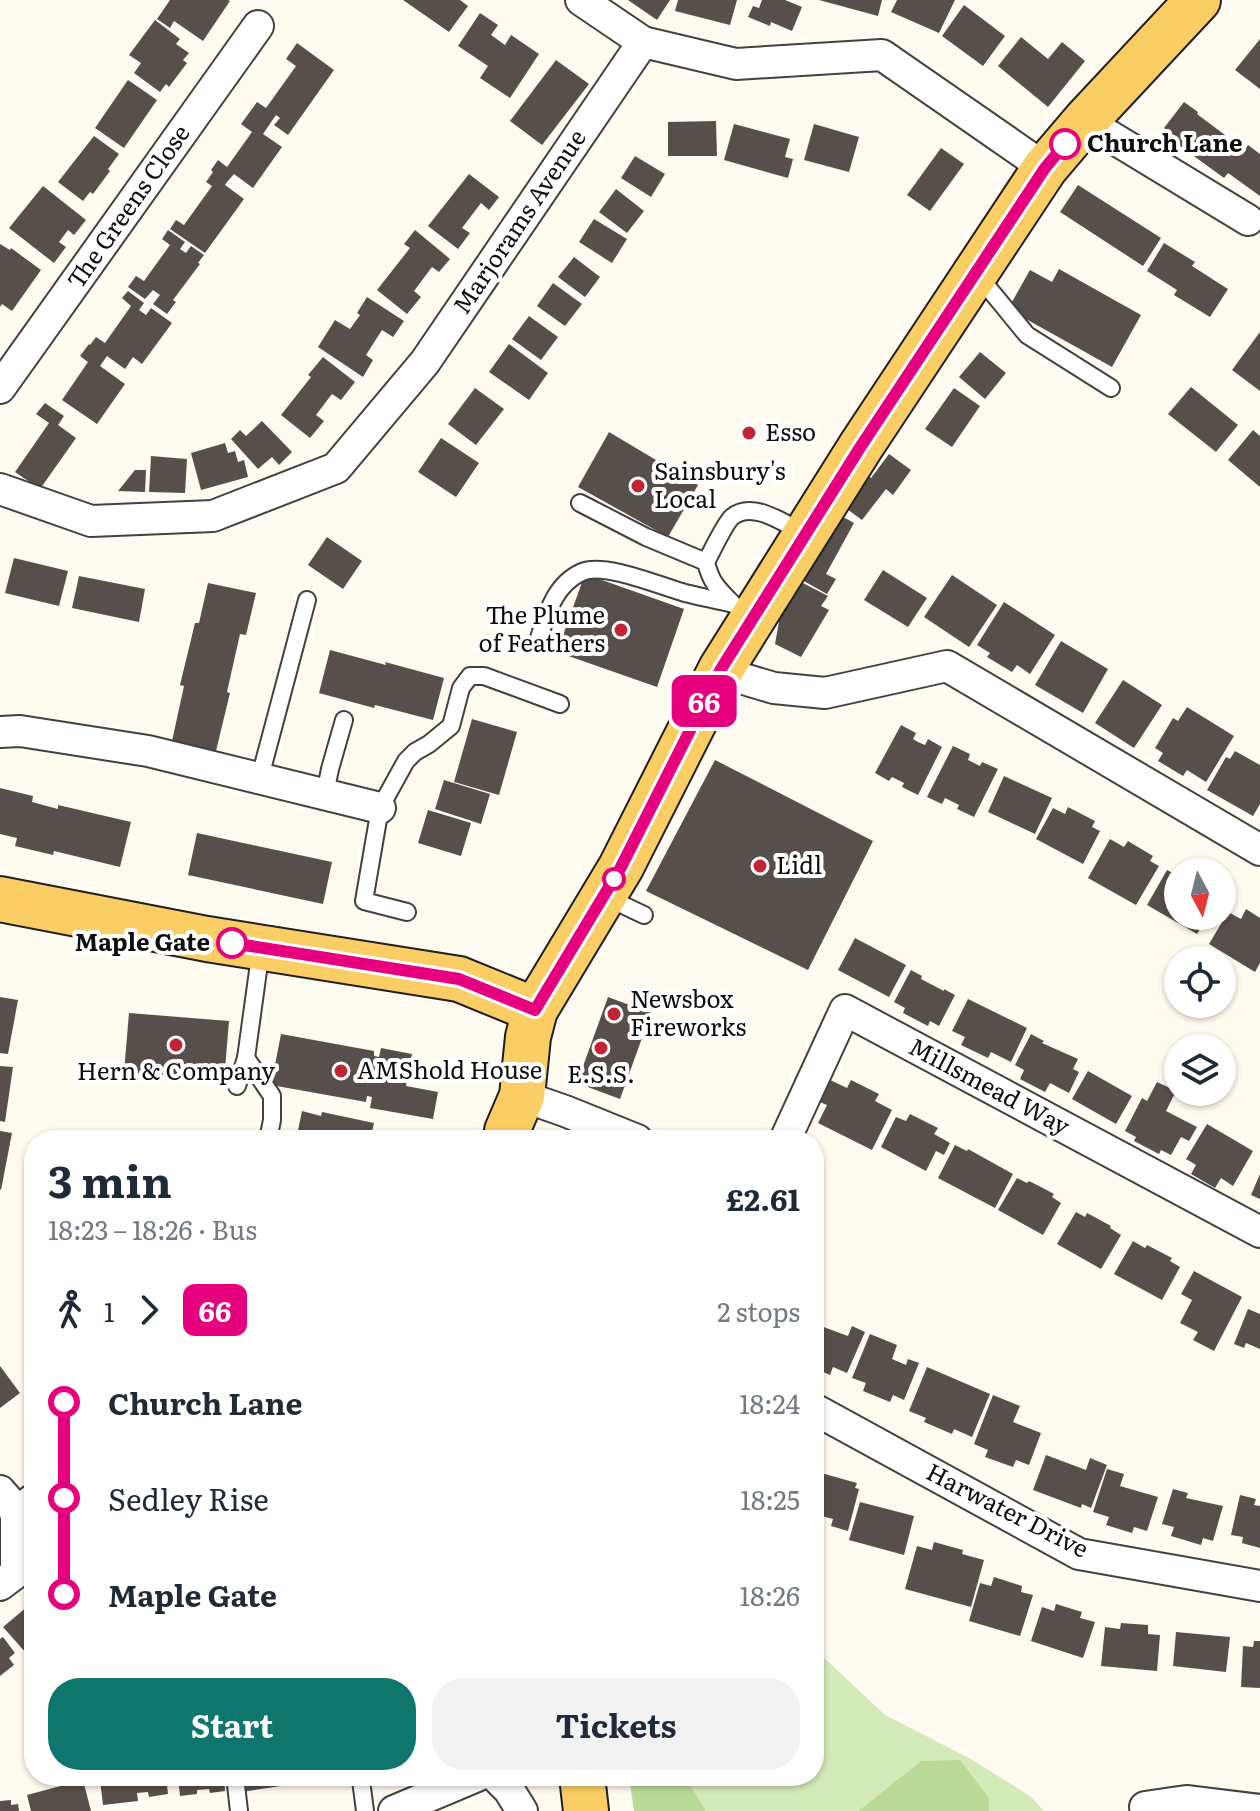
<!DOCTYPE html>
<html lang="en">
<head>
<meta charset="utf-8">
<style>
	body { margin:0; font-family:Literata,serif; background:#f2f2f3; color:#1f2937; height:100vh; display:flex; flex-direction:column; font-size:30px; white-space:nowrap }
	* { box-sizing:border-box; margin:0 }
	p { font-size:26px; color:#747a83 }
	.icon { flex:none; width:44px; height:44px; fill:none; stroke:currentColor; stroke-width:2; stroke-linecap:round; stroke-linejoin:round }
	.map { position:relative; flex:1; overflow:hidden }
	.panel { position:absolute; left:24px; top:1130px; width:800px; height:656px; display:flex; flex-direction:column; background:#fff; border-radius:32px; box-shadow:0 2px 6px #0004 }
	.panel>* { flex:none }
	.badge { padding:0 16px; border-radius:12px; font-size:28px; line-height:52px }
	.needle { width:52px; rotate:173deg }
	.tools { position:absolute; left:1164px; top:858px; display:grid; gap:16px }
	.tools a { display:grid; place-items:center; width:72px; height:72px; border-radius:50%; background:#fff; box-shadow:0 2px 6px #0004; font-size:40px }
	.map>.badge { position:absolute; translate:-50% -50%; box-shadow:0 0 0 4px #fff }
	.legs { display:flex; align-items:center; gap:12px; height:88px; padding:0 24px; font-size:26px }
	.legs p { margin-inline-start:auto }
	.overview { display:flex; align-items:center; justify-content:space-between; height:136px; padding:0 24px }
	h1 { font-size:44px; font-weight:700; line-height:60px }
	.cta { display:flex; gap:16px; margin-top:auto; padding:16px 24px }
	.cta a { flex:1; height:92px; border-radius:32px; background:#0f766e; color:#fff; font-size:32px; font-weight:700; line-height:92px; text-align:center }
	.cta a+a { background:#f2f2f3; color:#1f2937 }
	ul { padding:0 24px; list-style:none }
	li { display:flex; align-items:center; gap:28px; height:96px; font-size:30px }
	li i { display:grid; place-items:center; width:12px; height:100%; margin:0 10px; background:currentColor }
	li i::after { content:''; width:20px; height:20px; margin:-10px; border:6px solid; border-radius:50%; background:#fff }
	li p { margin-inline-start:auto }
	li:first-child i { background:linear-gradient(#0000 50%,currentColor 0) }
	li:last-child i { background:linear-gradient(currentColor 50%,#0000 0) }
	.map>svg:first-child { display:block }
	.green { fill:#d5eab9 }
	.forest { fill:#badb98 }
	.building { fill:#574f4b }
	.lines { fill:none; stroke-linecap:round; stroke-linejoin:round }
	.service-casing { stroke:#414141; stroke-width:20 }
	.minor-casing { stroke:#414141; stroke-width:34 }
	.primary-casing { stroke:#1f1f1f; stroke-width:48 }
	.service { stroke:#fff; stroke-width:16 }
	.minor { stroke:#fff; stroke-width:30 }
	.primary { stroke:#face65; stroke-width:44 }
	.line-1-casing { stroke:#fff; stroke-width:18 }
	.line-1 { stroke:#e6007e; stroke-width:12 }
	.stop-1-dot { fill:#fff; stroke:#e6007e; stroke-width:4 }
	.poi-dot { fill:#c12434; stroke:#fff; stroke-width:3 }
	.labels { text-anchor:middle; stroke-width:8; stroke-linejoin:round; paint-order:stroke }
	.stop-label { font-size:24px; font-weight:bold; fill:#0e0e0e; stroke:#fff; text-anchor:start }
	.street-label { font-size:24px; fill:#0e0e0e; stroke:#fff }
	.poi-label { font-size:24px; fill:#0e0e0e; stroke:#fff; text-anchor:start }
</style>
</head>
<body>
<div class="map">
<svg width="1260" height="1811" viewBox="0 0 1260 1811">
	<rect width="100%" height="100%" fill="#fffbf0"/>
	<polygon class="green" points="814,1651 821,1655 885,1715 971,1759 1030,1796 1044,1811 989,1811 989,1798 921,1761 858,1811 706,1811 689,1783 693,1776 814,1776"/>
	<g class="forest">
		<polygon points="960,1760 989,1798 989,1811 858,1811 921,1761"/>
		<polygon points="629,1776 693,1776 689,1783 706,1811 634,1811"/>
	</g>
	<g class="building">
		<polygon points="170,0 228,0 230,1 203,41 174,21 170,28 157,19"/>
		<polygon points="403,0 460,0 468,6 449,32"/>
		<polygon points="628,0 670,0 657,20"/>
		<polygon points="678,0 737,0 730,25 675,11"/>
		<polygon points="762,0 785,0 802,7 792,31 771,22 770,26 748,17 753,6 759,8"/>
		<polygon points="819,0 882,0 878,16"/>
		<polygon points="897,0 955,0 939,33 891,12"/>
		<polygon points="964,5 1005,36 983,66 942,36"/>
		<polygon points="480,13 498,25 491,35 505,45 511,35 539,54 510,98 480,78 488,66 458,46"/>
		<polygon points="155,20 180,39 176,44 189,53 183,60 187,63 169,87 166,84 160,92 134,73 141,63 129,55"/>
		<polygon points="1021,37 1048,59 1062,42 1085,61 1048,107 998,66"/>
		<polygon points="1260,39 1260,89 1235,70"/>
		<polygon points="297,43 334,70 288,135 274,125 280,118 276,115 263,134 282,147 253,188 234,174 227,182 225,185 244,199 205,253 170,229 176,220 184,225 212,186 206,182 213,172 211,170 218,160 227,167 252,132 241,124 257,102 266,108 296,66 286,59"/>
		<polygon points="556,60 589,84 542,145 510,121"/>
		<polygon points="128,80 157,100 124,148 95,128"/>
		<polygon points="1184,102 1198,112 1197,114 1245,150 1248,145 1260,154 1260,196 1228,173 1224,178 1176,143 1179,139 1164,128"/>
		<polygon points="716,121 717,156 668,156 668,122"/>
		<polygon points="734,124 790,139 785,157 793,159 788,178 724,160"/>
		<polygon points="814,124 859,137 849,172 804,160"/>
		<polygon points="94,136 119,154 108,169 110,171 93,194 90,192 83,201 58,182"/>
		<polygon points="941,148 964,164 930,211 907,195"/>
		<polygon points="635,156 665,174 651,197 621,178"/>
		<polygon points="469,174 499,197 489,210 481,203 462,228 470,233 458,249 428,226"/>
		<polygon points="1078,185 1161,238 1143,266 1060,212"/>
		<polygon points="43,186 86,220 74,235 68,230 59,242 66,247 54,263 9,228"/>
		<polygon points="616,189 644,211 627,233 599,212"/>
		<polygon points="594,219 627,239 612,263 579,242"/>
		<polygon points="168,230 185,242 180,249 186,253 191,246 204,255 198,263 200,264 173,300 176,302 167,314 153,304 160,295 153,290 145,299 128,287 136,276 144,281 170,245 162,239"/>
		<polygon points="415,230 450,259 439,272 432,267 414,291 421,297 407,314 377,290 410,248 404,244"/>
		<polygon points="1164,243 1195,262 1192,266 1228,289 1210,317 1174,295 1177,290 1147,271"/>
		<polygon points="0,244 10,250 11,248 41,270 12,311 2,304 0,307"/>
		<polygon points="574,257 600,277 585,297 558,277"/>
		<polygon points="1059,269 1141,315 1112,367 1008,309 1030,270 1052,282"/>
		<polygon points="553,283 582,304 565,326 537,306"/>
		<polygon points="128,291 144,303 139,310 146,315 151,308 172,323 142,364 133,357 125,369 107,356 100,366 125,384 97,424 62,400 88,362 80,356 89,344 90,345 96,337 105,343 131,306 122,298"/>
		<polygon points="367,297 404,321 393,337 382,330 366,355 373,360 363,377 318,347 335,320 350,329 360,315 357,313"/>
		<polygon points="529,316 558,337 541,360 512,339"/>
		<polygon points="1260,332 1260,391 1232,370"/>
		<polygon points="509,344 548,373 529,400 489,372"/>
		<polygon points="980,352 1006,373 985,399 959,377"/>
		<polygon points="323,357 355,382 341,400 332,394 316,415 324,421 310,438 281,415 311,377 308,375"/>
		<polygon points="1191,387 1238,425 1216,452 1168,414"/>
		<polygon points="475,388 504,409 476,445 448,424"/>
		<polygon points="954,388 980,406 952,447 925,429"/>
		<polygon points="45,403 64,416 58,425 76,438 40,489 15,472 49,423 36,414"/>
		<polygon points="262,421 292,452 279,465 272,457 258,469 231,439 240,430 246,436"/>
		<polygon points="1253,430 1260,436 1260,487 1228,460"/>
		<polygon points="609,432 698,485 668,537 578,487"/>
		<polygon points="441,438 479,463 456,497 418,472"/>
		<polygon points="225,443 228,453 235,451 238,462 244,460 248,477 201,490 191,453"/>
		<polygon points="889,454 911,470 893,495 886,489 862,520 836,501 859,469 871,478"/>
		<polygon points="151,456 187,459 185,493 149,492"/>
		<polygon points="135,470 146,470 145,492 118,491"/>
		<polygon points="825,507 854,523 826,574 836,579 827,594 793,575"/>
		<polygon points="327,537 362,561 343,589 308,565"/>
		<polygon points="14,558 68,571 59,606 5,593"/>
		<polygon points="883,570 927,598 908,627 864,600"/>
		<polygon points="585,574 684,609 657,687 557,652"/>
		<polygon points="952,575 997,605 969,647 924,617"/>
		<polygon points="79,576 145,589 139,622 72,608"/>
		<polygon points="795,579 828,596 821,606 829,610 801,657 775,644 783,599"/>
		<polygon points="208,583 256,593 246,635 240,634 227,692 230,693 216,751 172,741 184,686 180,685 195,623 199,623"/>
		<polygon points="1004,602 1055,635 1030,674 1017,665 1012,672 987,657 990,653 977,645"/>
		<polygon points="1061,641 1108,669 1083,713 1035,685"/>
		<polygon points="330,650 386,665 385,662 444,678 433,720 375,705 374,708 319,693"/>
		<polygon points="1123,680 1162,705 1134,748 1095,723"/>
		<polygon points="1187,707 1234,736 1206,782 1187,770 1183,776 1158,761 1163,753 1155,748 1173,718 1178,721"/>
		<polygon points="472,719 517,732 499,795 454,782"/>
		<polygon points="901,725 916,733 913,739 918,742 925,745 928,739 942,747 918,795 902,787 904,783 892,777 889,781 875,773"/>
		<polygon points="953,746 970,754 968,760 980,766 982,762 998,769 974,817 957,809 959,805 945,798 942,804 927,797"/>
		<polygon points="1235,751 1260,765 1260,804 1253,816 1207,790 1226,757 1230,759"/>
		<polygon points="715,760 873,841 808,970 646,891"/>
		<polygon points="1004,776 1052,798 1035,834 988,812"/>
		<polygon points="444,780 490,794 481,824 435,809"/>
		<polygon points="0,788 33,796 32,802 58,809 58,805 131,822 120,867 54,851 53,855 15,846 17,838 0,834"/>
		<polygon points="1068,807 1095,821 1092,827 1100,831 1083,864 1036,839 1053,808 1065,814"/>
		<polygon points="428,810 471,823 461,856 418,843"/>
		<polygon points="197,833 332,862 323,904 188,875"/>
		<polygon points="1110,839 1124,847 1128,841 1153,856 1150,861 1159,866 1136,905 1088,878"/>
		<polygon points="1167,870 1178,876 1178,916 1208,916 1197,934 1147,905"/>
		<polygon points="1246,909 1260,918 1260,963 1255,972 1209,944 1228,912 1241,919"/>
		<polygon points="855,938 906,965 889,997 838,970"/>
		<polygon points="911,970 922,976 921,979 944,991 944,989 955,995 939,1026 930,1021 928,1026 903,1013 905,1008 894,1002"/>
		<polygon points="0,997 18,1000 8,1054 0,1053"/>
		<polygon points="608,997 651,1013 620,1099 577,1083"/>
		<polygon points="968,999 1027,1028 1011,1062 991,1052 988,1058 961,1045 965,1037 952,1031"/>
		<polygon points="129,1013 229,1021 224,1081 124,1072"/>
		<polygon points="281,1034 374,1051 374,1056 379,1057 381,1048 412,1054 406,1086 438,1092 433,1119 370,1108 372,1097 367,1096 366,1102 271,1085"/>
		<polygon points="1031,1034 1044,1041 1042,1043 1078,1059 1073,1069 1079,1072 1069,1093 1050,1083 1045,1092 1020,1079 1024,1070 1015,1065"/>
		<polygon points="0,1066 13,1067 5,1122 0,1121"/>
		<polygon points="1088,1071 1132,1096 1116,1124 1072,1099"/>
		<polygon points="828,1079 847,1088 851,1080 879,1094 875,1101 892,1110 872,1150 818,1123 827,1105 817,1101"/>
		<polygon points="1157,1082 1176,1091 1166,1111 1197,1127 1189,1141 1181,1137 1171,1155 1161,1150 1159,1154 1134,1141 1136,1137 1125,1131 1142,1098 1147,1101"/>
		<polygon points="302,1111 321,1116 322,1112 374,1123 370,1140 296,1140"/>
		<polygon points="910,1114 938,1128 934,1134 950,1143 944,1155 936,1151 926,1171 881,1147 896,1117 906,1121"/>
		<polygon points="1207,1124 1253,1151 1233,1186 1221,1178 1215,1188 1191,1174 1196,1165 1186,1159"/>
		<polygon points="165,1130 201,1139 201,1140 163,1140"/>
		<polygon points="430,1130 466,1139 466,1140 428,1140"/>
		<polygon points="0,1131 12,1133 1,1190 0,1189"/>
		<polygon points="406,1135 424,1139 424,1140 405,1140"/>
		<polygon points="955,1145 967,1151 968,1149 1013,1174 995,1208 938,1178"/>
		<polygon points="1260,1174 1260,1199 1251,1195"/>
		<polygon points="1017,1178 1027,1183 1029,1181 1041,1187 1054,1194 1052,1197 1061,1203 1043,1235 998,1210"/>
		<polygon points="1076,1212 1085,1217 1087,1213 1111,1226 1110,1228 1121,1235 1101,1269 1057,1244"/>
		<polygon points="1133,1241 1145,1248 1147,1245 1172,1258 1170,1261 1180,1267 1162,1300 1114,1274"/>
		<polygon points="1194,1271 1242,1297 1214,1351 1193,1340 1198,1332 1180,1323 1192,1300 1181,1294"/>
		<polygon points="1248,1309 1260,1314 1260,1349 1246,1343 1244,1348 1234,1344"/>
		<polygon points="814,1320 819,1322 818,1325 848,1336 852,1326 865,1332 847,1373 833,1367 830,1375 814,1368"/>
		<polygon points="870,1334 897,1345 892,1359 906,1365 908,1359 919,1363 904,1400 893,1395 890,1402 863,1391 866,1383 852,1378"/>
		<polygon points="0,1366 20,1393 0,1408"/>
		<polygon points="927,1367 990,1394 972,1437 954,1429 952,1434 924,1422 926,1418 909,1411"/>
		<polygon points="993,1395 1020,1406 1013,1422 1041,1433 1029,1465 1016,1460 1013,1467 985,1457 988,1450 974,1444"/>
		<polygon points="1046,1455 1086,1470 1090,1458 1107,1465 1091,1508 1082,1504 1081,1508 1033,1490"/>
		<polygon points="1107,1469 1124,1474 1120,1486 1158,1497 1147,1531 1134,1527 1132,1533 1106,1525 1109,1517 1093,1512"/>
		<polygon points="814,1471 857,1483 855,1488 859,1489 848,1531 831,1526 833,1519 814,1514"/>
		<polygon points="1173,1489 1188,1493 1186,1498 1223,1506 1213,1541 1203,1538 1201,1545 1171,1536 1174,1527 1162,1524"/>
		<polygon points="1240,1495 1256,1499 1254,1505 1260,1506 1260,1548 1242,1543 1243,1537 1231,1535"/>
		<polygon points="860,1502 914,1516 904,1555 849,1540"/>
		<polygon points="934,1542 963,1550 962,1554 984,1560 971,1607 905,1589 917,1546 932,1550"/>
		<polygon points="994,1577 1022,1586 1021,1592 1033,1595 1020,1636 969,1621 980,1583 991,1586"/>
		<polygon points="34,1601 34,1637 32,1638 34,1646 26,1653 3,1627"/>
		<polygon points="1056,1604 1082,1612 1080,1618 1095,1622 1083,1658 1031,1641 1042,1607 1054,1611"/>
		<polygon points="1121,1623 1148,1625 1148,1634 1160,1635 1157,1671 1101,1666 1105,1627 1120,1629"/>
		<polygon points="1176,1632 1230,1637 1226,1672 1173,1666"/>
		<polygon points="3,1637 15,1653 9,1658 14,1665 0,1676 0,1639"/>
		<polygon points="1254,1641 1260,1641 1260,1688 1241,1687 1243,1646 1253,1647"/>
		<polygon points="121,1776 166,1776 168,1794 149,1797 148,1792 137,1793 138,1801 103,1805 100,1780"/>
		<polygon points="178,1776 224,1776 225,1791 210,1793 209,1789 197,1790 197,1794 180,1796"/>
		<polygon points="239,1776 321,1776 321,1780 241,1792"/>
		<polygon points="83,1780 91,1811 31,1811 27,1795"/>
		<polygon points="11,1800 11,1805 18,1804 19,1811 0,1811 0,1801"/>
	</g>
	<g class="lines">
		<g class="service-casing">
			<g id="service">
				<polyline points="977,274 1027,335 1111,388"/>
				<polyline points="580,503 646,537 706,562"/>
				<path d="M733 604C718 589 711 583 706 562 711 553 725 523 732 517 752 500 784 523 803 533"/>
				<path d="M539 638C547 613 555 584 582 572 604 562 660 586 685 593 701 597 717 600 733 604"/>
				<polyline points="260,777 307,600"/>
				<polyline points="325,794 330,769 344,720"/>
				<polyline points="606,897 644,915"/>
				<polyline points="407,912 364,901 380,808 406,761 415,752 429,744 451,726 461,688 470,676 484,676 560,704"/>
				<polyline points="246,1058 272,1096 272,1120 268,1140"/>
				<polyline points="237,1086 246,1058 261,949"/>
				<polyline points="13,1506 34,1490"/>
				<polyline points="235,1776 239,1811"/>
				<polyline points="361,1780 365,1811"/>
			</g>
		</g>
		<g class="minor-casing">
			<g id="minor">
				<polyline points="581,0 643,42"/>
				<polyline points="1085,121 1248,220"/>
				<polyline points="0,388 258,26"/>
				<polyline points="0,489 91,521 213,516 336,468 425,362 643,42 736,64 882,55 1045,168"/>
				<polyline points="721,669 737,677 774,688 825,693 947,666 1260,850"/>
				<polyline points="0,732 20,731 148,751 380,808"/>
				<polyline points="522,1096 565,1111 637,1140"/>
				<polyline points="785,1140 845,1010 1260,1232"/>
				<polyline points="814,1409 1079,1554 1260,1586"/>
				<polyline points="0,1491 13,1506 16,1517 16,1573 0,1585"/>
				<polyline points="495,1776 509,1790 522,1811"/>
				<polyline points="1145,1807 1186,1801 1260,1810"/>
				<polyline points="394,1811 477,1776"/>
			</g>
		</g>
		<g class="primary-casing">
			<g id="primary">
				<polyline points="0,899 207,939 459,979 535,1010"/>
				<polyline points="506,1140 507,1131 522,1096 528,1037 535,1010 621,867 721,669 861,446 1045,168 1085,121 1198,0"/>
				<polyline points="582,1776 586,1811"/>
			</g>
		</g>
		<use href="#service" class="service"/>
		<use href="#minor" class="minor"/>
		<use href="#primary" class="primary"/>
	</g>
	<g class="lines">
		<g class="line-1-casing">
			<polyline id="line-1" points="232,943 459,979 535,1010 621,867 721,669 861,446 1045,168 1065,144"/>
		</g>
		<use href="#line-1" class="line-1"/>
	</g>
	<g class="stop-1-dot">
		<circle cx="1065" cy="144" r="14"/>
		<circle cx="614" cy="879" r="10"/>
		<circle cx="232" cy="943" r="14"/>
	</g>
	<g class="poi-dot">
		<circle cx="749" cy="433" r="8"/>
		<circle cx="638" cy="486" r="8"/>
		<circle cx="621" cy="630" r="8"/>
		<circle cx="760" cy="866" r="8"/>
		<circle cx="614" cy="1014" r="8"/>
		<circle cx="176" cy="1045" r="8"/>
		<circle cx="601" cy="1048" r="8"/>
		<circle cx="341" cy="1071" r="8"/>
	</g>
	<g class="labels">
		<g class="stop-label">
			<text x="1087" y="152">Church Lane</text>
			<text x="210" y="951" text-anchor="end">Maple Gate</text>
		</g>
		<g class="street-label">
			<text transform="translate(129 207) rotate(-55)" y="8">The Greens Close</text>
			<text transform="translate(520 222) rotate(-56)" y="8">Marjorams Avenue</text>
			<text transform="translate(989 1087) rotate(28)" y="8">Millsmead Way</text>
			<text transform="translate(1007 1511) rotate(27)" y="8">Harwater Drive</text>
		</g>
		<g class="poi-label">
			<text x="765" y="441">Esso</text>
			<text x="654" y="480">Sainsbury's<tspan x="654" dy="28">Local</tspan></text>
			<text x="605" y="624" text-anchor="end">The Plume<tspan x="605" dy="28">of Feathers</tspan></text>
			<text x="776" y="874">Lidl</text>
			<text x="630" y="1008">Newsbox<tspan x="630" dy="28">Fireworks</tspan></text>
			<text x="357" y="1079">AMShold House</text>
			<text x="176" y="1080" text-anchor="middle">Hern &amp; Company</text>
			<text x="601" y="1083" text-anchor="middle">E.S.S.</text>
		</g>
	</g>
</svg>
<div class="tools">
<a><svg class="needle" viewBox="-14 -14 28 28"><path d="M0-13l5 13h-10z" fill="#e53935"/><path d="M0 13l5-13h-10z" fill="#747a83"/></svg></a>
<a><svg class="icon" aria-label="locate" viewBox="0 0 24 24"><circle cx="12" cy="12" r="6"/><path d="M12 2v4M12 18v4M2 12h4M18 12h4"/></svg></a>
<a><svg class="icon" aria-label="layers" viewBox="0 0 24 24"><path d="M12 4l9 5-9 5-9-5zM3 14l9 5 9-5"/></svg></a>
</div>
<b class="badge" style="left:704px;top:701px;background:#e6007e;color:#fff">66</b>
<section class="panel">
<div class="overview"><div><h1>3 min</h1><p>18:23 – 18:26 · Bus</p></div><b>£2.61</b></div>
<div class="legs"><svg class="icon" aria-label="walk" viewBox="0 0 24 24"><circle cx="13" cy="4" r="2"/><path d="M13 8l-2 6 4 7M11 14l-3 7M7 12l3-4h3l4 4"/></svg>1<svg class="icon" aria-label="forward" viewBox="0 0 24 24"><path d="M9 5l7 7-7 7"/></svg><b class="badge" style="background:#e6007e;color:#fff">66</b><p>2 stops</p></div>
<ul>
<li><i style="color:#e6007e"></i><b>Church Lane</b><p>18:24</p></li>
<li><i style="color:#e6007e"></i><span>Sedley Rise</span><p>18:25</p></li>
<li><i style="color:#e6007e"></i><b>Maple Gate</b><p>18:26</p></li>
</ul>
<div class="cta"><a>Start</a><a>Tickets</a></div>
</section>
</div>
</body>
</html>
